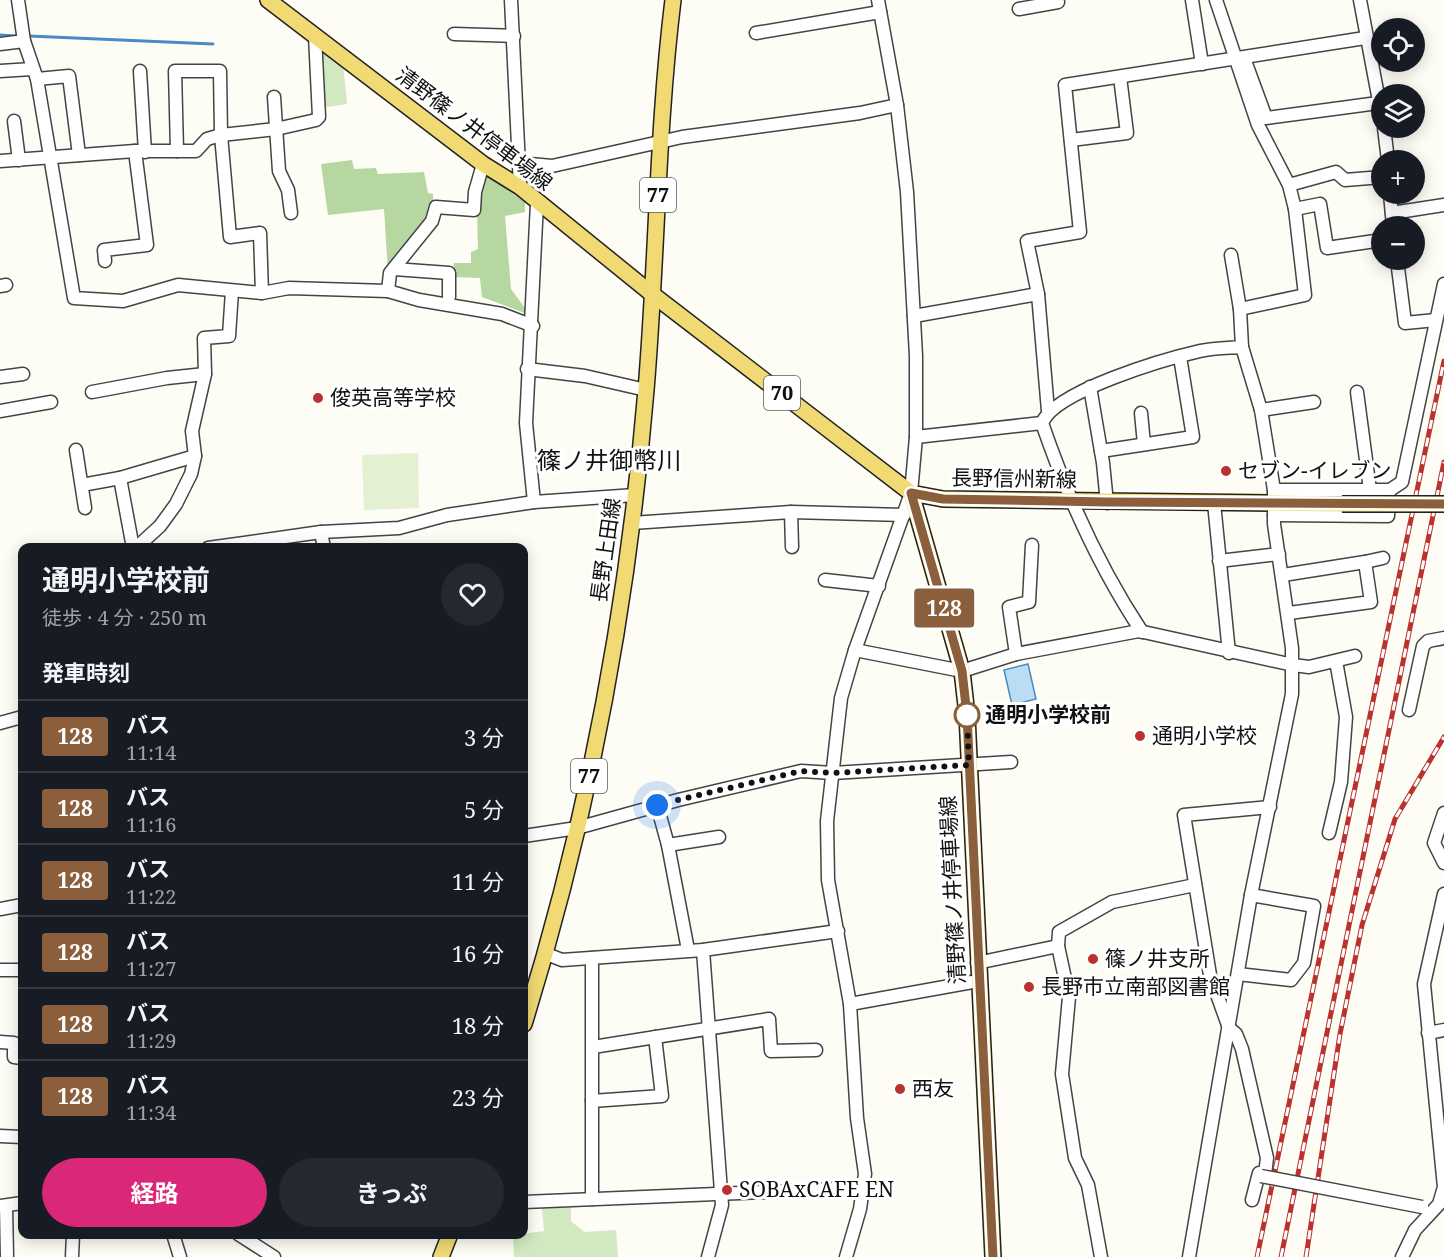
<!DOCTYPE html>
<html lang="ja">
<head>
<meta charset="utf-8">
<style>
	body { margin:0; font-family:"Noto Serif","Noto Sans JP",serif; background:#242831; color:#f1f3f6; height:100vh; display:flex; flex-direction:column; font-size:22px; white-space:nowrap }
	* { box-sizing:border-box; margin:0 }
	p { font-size:20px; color:#9ea1a6 }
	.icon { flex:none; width:33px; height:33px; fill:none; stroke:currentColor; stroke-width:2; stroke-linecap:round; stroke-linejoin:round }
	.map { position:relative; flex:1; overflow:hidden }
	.panel { position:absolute; left:18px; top:543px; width:510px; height:696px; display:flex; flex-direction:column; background:#171b24; border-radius:12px; box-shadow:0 3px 15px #0003 }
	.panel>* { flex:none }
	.badge { padding:0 12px; border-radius:4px; font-size:21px; line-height:39px }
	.controls { position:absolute; left:1371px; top:18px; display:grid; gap:12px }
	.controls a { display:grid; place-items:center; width:54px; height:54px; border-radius:50%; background:#171b24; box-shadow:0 3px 15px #0003; font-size:30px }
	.you { position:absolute; width:30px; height:30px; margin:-15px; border:4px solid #fff; border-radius:50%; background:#1a73e8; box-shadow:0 0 0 9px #1a73e833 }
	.map>.badge { position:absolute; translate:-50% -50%; box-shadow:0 0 0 3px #fff }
	h2 { padding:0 24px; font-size:22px; line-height:54px }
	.round { display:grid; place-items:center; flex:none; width:63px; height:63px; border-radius:32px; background:#242831 }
	.overview { display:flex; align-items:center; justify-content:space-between; height:102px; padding:0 24px }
	h1 { font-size:28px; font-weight:700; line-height:45px }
	.cta { display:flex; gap:12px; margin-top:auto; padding:12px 24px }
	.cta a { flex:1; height:69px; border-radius:36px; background:#db2777; color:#fff; font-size:24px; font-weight:700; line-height:69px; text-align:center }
	.cta a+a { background:#242831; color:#f1f3f6 }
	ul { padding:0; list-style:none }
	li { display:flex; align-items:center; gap:18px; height:72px; padding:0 24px; border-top:2px solid #363941 }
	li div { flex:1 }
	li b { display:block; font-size:22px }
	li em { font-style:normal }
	li .badge { min-width:66px; font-weight:700; text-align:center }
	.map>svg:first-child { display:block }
	.green { fill:#d2e8c0 }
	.forest { fill:#b6d8a0 }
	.pitch { fill:#e3f0d1 }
	.water { fill:#bcdcf3; stroke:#478cc6; stroke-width:1.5 }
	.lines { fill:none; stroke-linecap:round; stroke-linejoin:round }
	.stream { stroke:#478cc6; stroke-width:3 }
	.minor-casing { stroke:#444; stroke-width:15 }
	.major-casing { stroke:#222; stroke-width:18 }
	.minor { stroke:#fff; stroke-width:12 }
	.major { stroke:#f1d973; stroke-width:15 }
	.rail-casing { stroke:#ba312f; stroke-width:5 }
	.rail { stroke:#fff; stroke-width:3; stroke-dasharray:9; stroke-linecap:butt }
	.minor-bridge-casing { stroke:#444; stroke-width:15; stroke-linecap:butt }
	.major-bridge-casing { stroke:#222; stroke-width:18; stroke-linecap:butt }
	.minor-bridge { stroke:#fff; stroke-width:12 }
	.major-bridge { stroke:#f1d973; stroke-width:15 }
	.line-casing { stroke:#fff; stroke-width:14 }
	.line { stroke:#8b5e3c; stroke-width:9 }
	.walk { stroke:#111; stroke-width:6; stroke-dasharray:0 10.8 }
	.poi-dot { fill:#ba312f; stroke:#fff; stroke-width:2 }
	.stop-dot { fill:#fff; stroke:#8b5e3c; stroke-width:3 }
	.labels { text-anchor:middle; stroke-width:6; stroke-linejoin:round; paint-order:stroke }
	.shield { fill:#fff; stroke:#585858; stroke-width:1.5 }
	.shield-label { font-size:20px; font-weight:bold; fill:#111 }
	.street-label { font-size:21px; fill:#111; stroke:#fff }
	.poi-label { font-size:21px; fill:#111; stroke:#fff; text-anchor:start }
	.stop-label { font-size:21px; font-weight:bold; fill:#111; stroke:#fff; text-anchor:start }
	.quarter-label { font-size:24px; fill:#111; stroke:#fff }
</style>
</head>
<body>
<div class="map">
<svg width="1444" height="1257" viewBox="0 0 1444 1257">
	<rect width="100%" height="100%" fill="#fefdf5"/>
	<g class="green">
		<polygon points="318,44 343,62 347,104 321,108"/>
		<polygon points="571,1207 571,1221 584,1232 616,1230 618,1257 514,1257 513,1235 544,1231 542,1208"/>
	</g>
	<g class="forest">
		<path d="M352 160 354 169 376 168 378 174 424 172 428 193 433 194C435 225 407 249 388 272L384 209 328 215 321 164Z"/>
		<polygon points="482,172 525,202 525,212 505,216 511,289 530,315 482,297 480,278 452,277 454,263 471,263 471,252 478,249 477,211"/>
	</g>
	<polygon class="pitch" points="418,453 419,508 364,510 362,455"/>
	<polygon class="water" points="1028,664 1036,699 1012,705 1004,670"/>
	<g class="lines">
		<g class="stream">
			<polyline points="0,35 15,36"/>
			<polyline points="29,36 213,44"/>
		</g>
		<g class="minor-casing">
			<g id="minor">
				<polyline points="18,0 24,41"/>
				<polyline points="511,0 520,187"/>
				<polyline points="1192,0 1202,64"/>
				<polyline points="1360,0 1382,117"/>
				<polyline points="1019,9 1058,2"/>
				<polyline points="756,33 880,12"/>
				<polyline points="454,34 514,36"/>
				<polyline points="0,44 24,41 37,79 74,298 123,301 178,285 262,293 289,288 388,291 419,300 502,314 533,326"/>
				<polyline points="1244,58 1266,118 1378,103"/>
				<polyline points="0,71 32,69"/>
				<polyline points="140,71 145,152"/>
				<polyline points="37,79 69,76 79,155"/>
				<polyline points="274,97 279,171 288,190 291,213"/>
				<polyline points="14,121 19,160"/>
				<polyline points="1384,128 1388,160"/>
				<polyline points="1071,140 1127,133 1120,77"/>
				<polyline points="177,151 175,71 220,71 221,135 230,237 260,233 262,293"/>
				<polyline points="0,161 135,151 196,151 207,139 221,135 276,129 316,120 319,117 315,36"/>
				<polyline points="519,163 552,166 682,137 860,113 897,105"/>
				<polyline points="1289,185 1336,172 1345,180 1382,177"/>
				<polyline points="1390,194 1393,226"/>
				<polyline points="1295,209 1320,204 1327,248 1382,240"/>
				<polyline points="1392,213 1444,205"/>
				<polyline points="1231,255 1240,309"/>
				<polyline points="1397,260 1405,323 1436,320"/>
				<polyline points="105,261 104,250 147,245 135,151"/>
				<polyline points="394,269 449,273 449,297"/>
				<polyline points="0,286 6,285"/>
				<polyline points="388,291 390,273 432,221 436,207 474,210 475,192 483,164"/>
				<polyline points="1038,294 1027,241 1080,232 1065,85 1365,38"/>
				<polyline points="914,316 1038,294 1048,411"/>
				<polyline points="527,369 585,376 646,390"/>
				<polyline points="0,377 23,374"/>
				<polyline points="1090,387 1103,463 1107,503"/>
				<polyline points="92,392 167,378 205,374"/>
				<polyline points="1357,392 1370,490"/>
				<polyline points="1261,410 1314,402"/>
				<polyline points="0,411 51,402"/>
				<polyline points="1141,413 1144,444"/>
				<polyline points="916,437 1042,423"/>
				<polyline points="76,450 85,508"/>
				<polyline points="1101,451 1193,437 1180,357"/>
				<polyline points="82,485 120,478"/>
				<polyline points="1274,490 1390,490 1402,482 1444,284"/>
				<polyline points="534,502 526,423 537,203"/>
				<polyline points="1214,503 1229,653"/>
				<polyline points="791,512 792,547"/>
				<polyline points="1274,515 1388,516 1389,497"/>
				<polyline points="632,523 791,512 904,515"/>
				<polyline points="321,532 324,548"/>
				<polyline points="133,548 120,478 195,456"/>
				<polyline points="136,548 160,526 176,504 191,474 195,456 192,431 205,374 204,338 229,336 232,291"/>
				<polyline points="208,548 321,532 399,528 447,515 534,502 635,495"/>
				<polyline points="1219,561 1279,554"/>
				<polyline points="1365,562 1383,558"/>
				<polyline points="1283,575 1365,562 1371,602 1289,613"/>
				<polyline points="825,580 879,586"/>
				<path d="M1142 632C1099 567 1067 496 1042 423 1055 391 1165 359 1200 351 1213 348 1228 348 1242 347L1240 309 1305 295 1295 209 1289 185 1258 125 1216 0"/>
				<polyline points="855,650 962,671 1016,654 1139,631 1293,665 1309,667 1355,656"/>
				<polyline points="1016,654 1009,607 1029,602 1032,545"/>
				<polyline points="1409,710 1423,646 1428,641 1444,638"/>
				<polyline points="0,723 22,717"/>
				<polyline points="657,805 668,845 688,950"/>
				<polyline points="1444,813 1434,843 1444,863"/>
				<polyline points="1329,833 1341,782 1346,717 1336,661"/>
				<polyline points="524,836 577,828 678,800 801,771 833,773 1011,762"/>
				<polyline points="668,845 719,837"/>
				<polyline points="0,909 22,905"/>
				<polyline points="703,950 722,1205 708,1257"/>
				<polyline points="544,953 562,960 703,950 838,931"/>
				<polyline points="977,963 1058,946"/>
				<polyline points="0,970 22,970"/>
				<polyline points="1238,974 1291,980 1304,963 1314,906 1251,895"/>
				<polyline points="850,1004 978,981"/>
				<polyline points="1428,1033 1444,1030"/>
				<polyline points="0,1042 14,1043 14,1057 22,1058"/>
				<polyline points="593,1047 769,1019 771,1051 816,1050"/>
				<polyline points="592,1101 662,1096 655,1037"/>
				<polyline points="0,1136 22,1137"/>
				<polyline points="592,1199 592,958"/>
				<polyline points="1252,1200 1259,1173 1265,1174 1267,1158 1242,1049 1236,1034 1229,1028 1210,975 1184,815 1270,807"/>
				<polyline points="524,1202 863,1188"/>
				<polyline points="0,1206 22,1203"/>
				<polyline points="6,1206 7,1257"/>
				<polyline points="173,1234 180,1257"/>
				<polyline points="238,1234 274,1257"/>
				<polyline points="72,1257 73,1234"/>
				<polyline points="846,1257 860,1209 865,1174 857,1118 850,1004 828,880 827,821 841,698 855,650 911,493 916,437 916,356 907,192 897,105 878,0"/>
				<polyline points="1101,1257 1088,1185 1075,1158 1062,1074 1069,997 1058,946 1059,932 1112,902 1195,885"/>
				<polyline points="1189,1257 1251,895 1292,694 1292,648 1274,524 1274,490 1261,410 1242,347"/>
				<polyline points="1402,1257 1415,1230 1439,1204 1444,1187 1424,984 1444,894"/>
			</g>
		</g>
		<g class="major-casing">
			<g id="major">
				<polyline points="268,0 483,164 520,187 652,294 911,493 943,499 1342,504"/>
				<polyline points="911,493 962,671 967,715 993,1257"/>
				<path d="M524 1024C588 819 628 605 646 390 657 260 657 129 673 0"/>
				<polyline points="441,1257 450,1234"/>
			</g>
		</g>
		<use href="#minor" class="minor"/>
		<use href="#major" class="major"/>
		<g class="rail-casing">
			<g id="rail">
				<polyline points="1257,1257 1444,361"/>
				<polyline points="1281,1257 1444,462"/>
				<polyline points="1306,1257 1340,1034 1362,925 1395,819 1444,737"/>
			</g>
		</g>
		<use href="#rail" class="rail"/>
		<g class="minor-bridge-casing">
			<polyline id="minor-bridge" points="1261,1176 1422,1207"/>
		</g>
		<g class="major-bridge-casing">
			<polyline id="major-bridge" points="1342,504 1444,504"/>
		</g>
		<use href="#minor-bridge" class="minor-bridge"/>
		<use href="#major-bridge" class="major-bridge"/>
	</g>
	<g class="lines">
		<g class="line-casing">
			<polyline id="line" points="993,1257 967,715 962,671 911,493 943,499 1107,502 1444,504"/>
		</g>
		<use href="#line" class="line"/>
		<polyline class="walk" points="657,805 801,771 833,773 969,765 967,715"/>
	</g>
	<g class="poi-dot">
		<circle cx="318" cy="398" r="6"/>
		<circle cx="1226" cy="471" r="6"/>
		<circle cx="1140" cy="736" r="6"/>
		<circle cx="1093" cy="959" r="6"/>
		<circle cx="1029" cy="987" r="6"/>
		<circle cx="900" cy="1089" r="6"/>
		<circle cx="727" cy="1190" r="6"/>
	</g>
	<circle class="stop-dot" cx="967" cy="715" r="12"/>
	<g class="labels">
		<g class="shield">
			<rect x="640" y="178" width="36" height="34" rx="4.5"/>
			<rect x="764" y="376" width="36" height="34" rx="4.5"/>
			<rect x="571" y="759" width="36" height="34" rx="4.5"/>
		</g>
		<g class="shield-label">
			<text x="658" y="202">77</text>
			<text x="782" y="400">70</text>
			<text x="589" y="783">77</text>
		</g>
		<g class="street-label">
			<text transform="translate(474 129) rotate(37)" y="7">清野篠ノ井停車場線</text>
			<text transform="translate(1014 479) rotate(1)" y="7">長野信州新線</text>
			<text transform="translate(606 550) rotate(-82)" y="7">長野上田線</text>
			<text transform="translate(953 890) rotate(-93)" y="7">清野篠ノ井停車場線</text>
		</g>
		<g class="poi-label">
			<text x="330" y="405">俊英高等学校</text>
			<text x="1238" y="478">セブン-イレブン</text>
			<text x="1152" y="743">通明小学校</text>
			<text x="1105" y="966">篠ノ井支所</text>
			<text x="1041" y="994">長野市立南部図書館</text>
			<text x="912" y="1096">西友</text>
			<text x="739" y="1197">SOBAxCAFE EN</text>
		</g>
		<g class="stop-label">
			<text x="985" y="722">通明小学校前</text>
		</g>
		<g class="quarter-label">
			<text x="609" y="469">篠ノ井御幣川</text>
		</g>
	</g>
</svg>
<div class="controls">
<a><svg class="icon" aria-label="locate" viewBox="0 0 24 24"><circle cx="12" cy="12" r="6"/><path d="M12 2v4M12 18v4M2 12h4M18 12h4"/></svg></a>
<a><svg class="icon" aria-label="layers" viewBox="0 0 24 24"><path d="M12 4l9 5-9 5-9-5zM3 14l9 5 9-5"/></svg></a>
<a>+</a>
<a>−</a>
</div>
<div class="you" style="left:657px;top:805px"></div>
<b class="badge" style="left:944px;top:608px;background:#8b5e3c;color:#fff">128</b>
<section class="panel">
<div class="overview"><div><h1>通明小学校前</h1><p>徒歩 · 4 分 · 250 m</p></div><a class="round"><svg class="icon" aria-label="heart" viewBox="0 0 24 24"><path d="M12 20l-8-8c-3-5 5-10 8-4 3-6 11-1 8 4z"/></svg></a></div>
<h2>発車時刻</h2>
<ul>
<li><span class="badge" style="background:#8b5e3c;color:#fff">128</span><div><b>バス</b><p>11:14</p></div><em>3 分</em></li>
<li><span class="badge" style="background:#8b5e3c;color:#fff">128</span><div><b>バス</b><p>11:16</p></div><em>5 分</em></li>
<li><span class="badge" style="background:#8b5e3c;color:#fff">128</span><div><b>バス</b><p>11:22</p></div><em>11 分</em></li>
<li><span class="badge" style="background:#8b5e3c;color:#fff">128</span><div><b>バス</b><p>11:27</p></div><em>16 分</em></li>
<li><span class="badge" style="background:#8b5e3c;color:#fff">128</span><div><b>バス</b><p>11:29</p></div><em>18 分</em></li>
<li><span class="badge" style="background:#8b5e3c;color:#fff">128</span><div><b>バス</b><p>11:34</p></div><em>23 分</em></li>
</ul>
<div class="cta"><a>経路</a><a>きっぷ</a></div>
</section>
</div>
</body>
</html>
